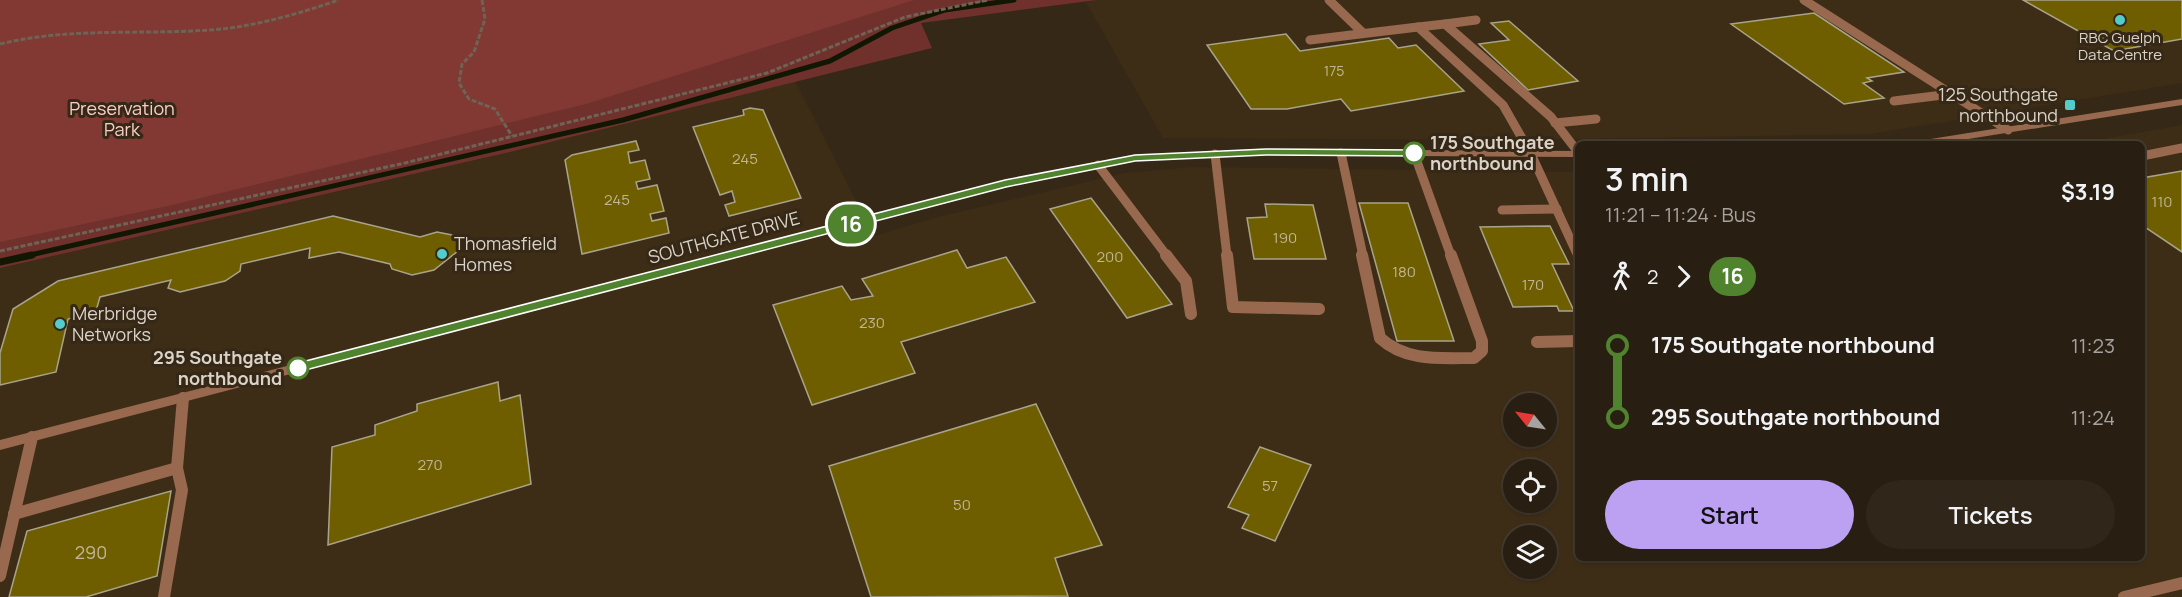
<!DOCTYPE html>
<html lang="en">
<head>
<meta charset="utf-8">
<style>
	body { margin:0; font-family:Manrope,sans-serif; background:#30271a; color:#f1f3f6; height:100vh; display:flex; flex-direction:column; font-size:22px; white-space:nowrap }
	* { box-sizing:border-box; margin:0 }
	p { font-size:20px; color:#a5a29f }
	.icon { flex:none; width:33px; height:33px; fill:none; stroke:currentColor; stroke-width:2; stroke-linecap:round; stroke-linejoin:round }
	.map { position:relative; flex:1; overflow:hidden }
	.details { position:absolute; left:1575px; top:141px; width:570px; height:420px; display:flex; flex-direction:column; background:#281e11; border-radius:9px; box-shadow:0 2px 4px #0004,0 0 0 2px #443c31 }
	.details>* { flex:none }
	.badge { padding:0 12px; border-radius:20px; font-size:21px; line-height:39px }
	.needle { width:39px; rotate:300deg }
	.buttons { position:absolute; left:1503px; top:393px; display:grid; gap:12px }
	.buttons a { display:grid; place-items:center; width:54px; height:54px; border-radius:50%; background:#281e11; box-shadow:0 2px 4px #0004,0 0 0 2px #443c31; font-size:30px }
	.map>.badge { position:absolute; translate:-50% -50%; box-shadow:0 0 0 3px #fff }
	.legs { display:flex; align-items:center; gap:9px; height:66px; padding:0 30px; font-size:20px }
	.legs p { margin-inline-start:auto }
	.head { display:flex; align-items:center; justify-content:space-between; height:102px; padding:0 30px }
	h1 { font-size:33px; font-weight:600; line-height:45px }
	.primary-button { display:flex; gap:12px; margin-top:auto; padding:12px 30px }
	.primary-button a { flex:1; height:69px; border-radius:36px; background:#bca0f2; color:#111; font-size:24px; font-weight:600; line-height:69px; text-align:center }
	.primary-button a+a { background:#30271a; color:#f1f3f6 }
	ul { padding:0 30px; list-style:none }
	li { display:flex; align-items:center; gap:21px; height:72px; font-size:22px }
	li i { display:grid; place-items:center; width:9px; height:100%; margin:0 8px; background:currentColor }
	li i::after { content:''; width:15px; height:15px; margin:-8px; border:4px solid; border-radius:50%; background:#281e11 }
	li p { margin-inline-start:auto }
	li:first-child i { background:linear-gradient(#0000 50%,currentColor 0) }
	li:last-child i { background:linear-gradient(currentColor 50%,#0000 0) }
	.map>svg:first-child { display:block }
	.built { fill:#3e2d16; fill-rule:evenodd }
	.green { fill:#70312c }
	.forest { fill:#823934 }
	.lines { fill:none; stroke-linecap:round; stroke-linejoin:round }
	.stream-far1 { stroke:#111702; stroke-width:5 }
	.stream { stroke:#111702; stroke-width:7 }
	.building { fill:#6e5e00; stroke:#a8a48b; stroke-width:1.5 }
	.path { stroke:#6e6354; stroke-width:3; stroke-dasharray:5 2; stroke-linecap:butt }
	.service-far1 { stroke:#98694e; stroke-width:9 }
	.service { stroke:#98694e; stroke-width:12 }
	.minor { fill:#98694e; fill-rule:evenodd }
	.line-1 { fill:#4f832e; stroke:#fff; stroke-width:1.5 }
	.poi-dot { fill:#53cdcb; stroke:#352817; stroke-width:2 }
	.stop-1-dot { fill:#fff; stroke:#4f832e; stroke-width:3 }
	.labels { text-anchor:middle; stroke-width:6; stroke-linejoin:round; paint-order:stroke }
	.far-number-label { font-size:14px; fill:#c0b696 }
	.far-poi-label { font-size:15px; fill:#dbd3c8; stroke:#352817 }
	.number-label { font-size:15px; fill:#c0b696 }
	.poi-label { font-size:18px; fill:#dbd3c8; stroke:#352817; text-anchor:start }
	.park-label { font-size:18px; fill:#faccc7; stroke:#352817 }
	.stop-label { font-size:18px; font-weight:bold; fill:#dbd3c8; stroke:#352817; text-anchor:start }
	.street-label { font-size:18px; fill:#dbd3c8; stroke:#352817 }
	.near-number-label { font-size:18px; fill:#c0b696 }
</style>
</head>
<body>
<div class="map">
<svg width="2182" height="597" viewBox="0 0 2182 597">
	<rect width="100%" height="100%" fill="#352817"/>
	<g class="built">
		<polygon points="1097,0 2182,0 2182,83 1870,134 1514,140 1163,138 1086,2"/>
		<path d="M795 81 874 236 938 217 1125 173 1193 167 1578 172V558H2142V144H2075L2182 125V597H0V268L510 152ZM1514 404H1546V436H1514ZM1514 470H1546V502H1514ZM1514 536H1546V568H1514Z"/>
	</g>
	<polygon class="green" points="0,0 1097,0 921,23 932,48 510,152 0,268"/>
	<polygon class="forest" points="0,0 914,0 586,104 172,205 0,242"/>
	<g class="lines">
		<polyline class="stream-far1" points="26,256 623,120 830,61 892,28 945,10 1014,0"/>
		<polyline class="stream" points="0,262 32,255"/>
	</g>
	<g class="building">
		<polygon points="2023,0 2182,0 2182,39 2114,51"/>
		<polygon points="1814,13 1904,72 1867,78 1872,81 1863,83 1884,98 1844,104 1731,24"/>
		<polygon points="1509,21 1578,81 1528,90 1479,44 1509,40 1491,23"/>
		<polygon points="1286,34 1300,51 1389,38 1398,48 1416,45 1464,91 1351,111 1341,99 1287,109 1251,109 1207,45"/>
		<polygon points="750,108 763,110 801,198 729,216 725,205 735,202 732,191 720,195 693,127 744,115 743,110"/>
		<polygon points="636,141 639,150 628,152 630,163 645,160 650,179 636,182 638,189 657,185 664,211 650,214 652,221 666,218 669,233 582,254 565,160 572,155"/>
		<polygon points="2182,171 2182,252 2142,225 2142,178"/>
		<polygon points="1091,198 1172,304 1127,318 1050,209"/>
		<polygon points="1359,203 1408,203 1454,341 1397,341"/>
		<polygon points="1265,204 1313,205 1326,259 1254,259 1247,218 1267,217"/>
		<polygon points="333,216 420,237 437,232 462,237 463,247 434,270 412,275 392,269 390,264 339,252 309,258 310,248 241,264 240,271 225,281 180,292 168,288 171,280 100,297 96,311 68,319 56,372 0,385 0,353 13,309 58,281"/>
		<polygon points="1550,226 1569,264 1552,264 1574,311 1559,311 1557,306 1513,307 1480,227"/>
		<polygon points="957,250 967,268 1006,257 1035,302 901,342 915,373 812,405 773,305 842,286 851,300 873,296 862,279"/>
		<polygon points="498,382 500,401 520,395 531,484 328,545 332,447 375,435 375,425 417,411 417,404"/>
		<polygon points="1036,404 1102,545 1055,558 1068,596 871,597 829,466"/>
		<polygon points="1260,447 1311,465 1275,541 1242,528 1249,515 1228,507"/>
		<polygon points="171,491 157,576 86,597 9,597 27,531"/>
	</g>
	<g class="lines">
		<g class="path">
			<polyline points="482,0 485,19 474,52 462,64 459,83 469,99 495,109 512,136"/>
			<path d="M0 44C70 27 139 35 210 30 254 27 297 14 339 0"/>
			<polyline points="0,251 405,163 767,73 905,17 988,0"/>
		</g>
		<g class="service-far1">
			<polyline points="1329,0 1363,33"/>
			<polyline points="1804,0 2008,130"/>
			<polyline points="1445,24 1476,20"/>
			<polyline points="1418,27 1445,24 1551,117 1578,152"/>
			<polyline points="1310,40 1418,27 1503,105 1531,154 1578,256"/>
			<polyline points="1894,101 1951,94"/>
			<polyline points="1555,123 1596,119"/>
			<polyline points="1341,153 1363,256"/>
			<polyline points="1414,153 1451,256"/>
			<polyline points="1215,154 1227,256"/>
			<polyline points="2142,156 2182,148"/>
			<polyline points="1098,165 1167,256"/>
			<polyline points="1502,210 1557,209"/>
		</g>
		<g class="service">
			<polyline points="1166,255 1186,281 1191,314"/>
			<polyline points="1227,255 1233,307 1319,309"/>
			<path d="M1362 255 1380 338C1406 362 1441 358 1474 358L1482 351V341L1451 255"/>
			<polyline points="1537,342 1578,341"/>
			<polyline points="14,514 177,468"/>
			<polyline points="0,576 32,437"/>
			<polyline points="164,597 182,490 177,468 183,398"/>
			<polyline points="2124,597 2182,583"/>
		</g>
		<g class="minor">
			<polygon points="2182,99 2182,105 1937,144 1913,144 1918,141"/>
			<polygon points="1266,149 1578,151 1578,157 1266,155 1135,161 1006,187 0,450 0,440 1005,181 1135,155"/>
		</g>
	</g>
	<polygon class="line-1" points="1266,149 1414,150 1419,153 1414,156 1266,155 1135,161 1006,187 298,372 292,368 298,363 1005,180 1135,155"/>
	<g class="poi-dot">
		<circle cx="2120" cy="20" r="6"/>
		<rect x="2064" y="99" width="12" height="12" rx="3"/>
		<circle cx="442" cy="254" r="6"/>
		<circle cx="60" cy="324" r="6"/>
	</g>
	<g class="stop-1-dot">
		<circle cx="1414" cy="153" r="10"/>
		<circle cx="298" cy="368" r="10"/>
	</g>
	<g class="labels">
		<g class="far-number-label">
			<text x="1334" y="76">175</text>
		</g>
		<g class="far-poi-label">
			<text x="2120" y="43">RBC Guelph<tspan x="2120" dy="17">Data Centre</tspan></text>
		</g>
		<g class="number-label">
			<text x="745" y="164">245</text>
			<text x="617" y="205">245</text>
			<text x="2162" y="207">110</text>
			<text x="1285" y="243">190</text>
			<text x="1110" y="262">200</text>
			<text x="1404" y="277">180</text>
			<text x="1533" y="290">170</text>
			<text x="872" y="328">230</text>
			<text x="430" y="470">270</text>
			<text x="1270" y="491">57</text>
			<text x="962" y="510">50</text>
		</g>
		<g class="poi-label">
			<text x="2058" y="101" text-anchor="end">125 Southgate<tspan x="2058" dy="21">northbound</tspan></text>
			<text x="454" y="250">Thomasfield<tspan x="454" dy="21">Homes</tspan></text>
			<text x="72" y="320">Merbridge<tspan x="72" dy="21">Networks</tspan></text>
		</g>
		<g class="park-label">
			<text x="122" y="115">Preservation<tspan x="122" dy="21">Park</tspan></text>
		</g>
		<g class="stop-label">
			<text x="1430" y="149">175 Southgate<tspan x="1430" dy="21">northbound</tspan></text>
			<text x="282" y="364" text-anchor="end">295 Southgate<tspan x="282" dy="21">northbound</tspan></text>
		</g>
		<g class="street-label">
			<text transform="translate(724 238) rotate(-15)" y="6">SOUTHGATE DRIVE</text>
		</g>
		<g class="near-number-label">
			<text x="91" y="559">290</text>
		</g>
	</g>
</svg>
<div class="buttons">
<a><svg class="needle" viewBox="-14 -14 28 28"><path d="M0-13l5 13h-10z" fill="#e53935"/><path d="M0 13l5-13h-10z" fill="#a5a29f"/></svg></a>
<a><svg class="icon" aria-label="locate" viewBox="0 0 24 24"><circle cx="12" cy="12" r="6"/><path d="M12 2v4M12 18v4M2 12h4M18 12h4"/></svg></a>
<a><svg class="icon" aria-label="layers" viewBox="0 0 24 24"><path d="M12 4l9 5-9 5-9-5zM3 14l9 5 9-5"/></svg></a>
</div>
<b class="badge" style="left:851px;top:224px;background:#4f832e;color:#fff">16</b>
<section class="details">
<div class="head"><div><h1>3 min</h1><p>11:21 – 11:24 · Bus</p></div><b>$3.19</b></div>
<div class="legs"><svg class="icon" aria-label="walk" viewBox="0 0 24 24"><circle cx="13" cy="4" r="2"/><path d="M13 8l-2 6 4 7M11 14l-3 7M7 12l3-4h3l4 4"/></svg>2<svg class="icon" aria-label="forward" viewBox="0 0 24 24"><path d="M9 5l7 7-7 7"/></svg><b class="badge" style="background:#4f832e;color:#fff">16</b></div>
<ul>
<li><i style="color:#4f832e"></i><b>175 Southgate northbound</b><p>11:23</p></li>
<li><i style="color:#4f832e"></i><b>295 Southgate northbound</b><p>11:24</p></li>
</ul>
<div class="primary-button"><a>Start</a><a>Tickets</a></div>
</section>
</div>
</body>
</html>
